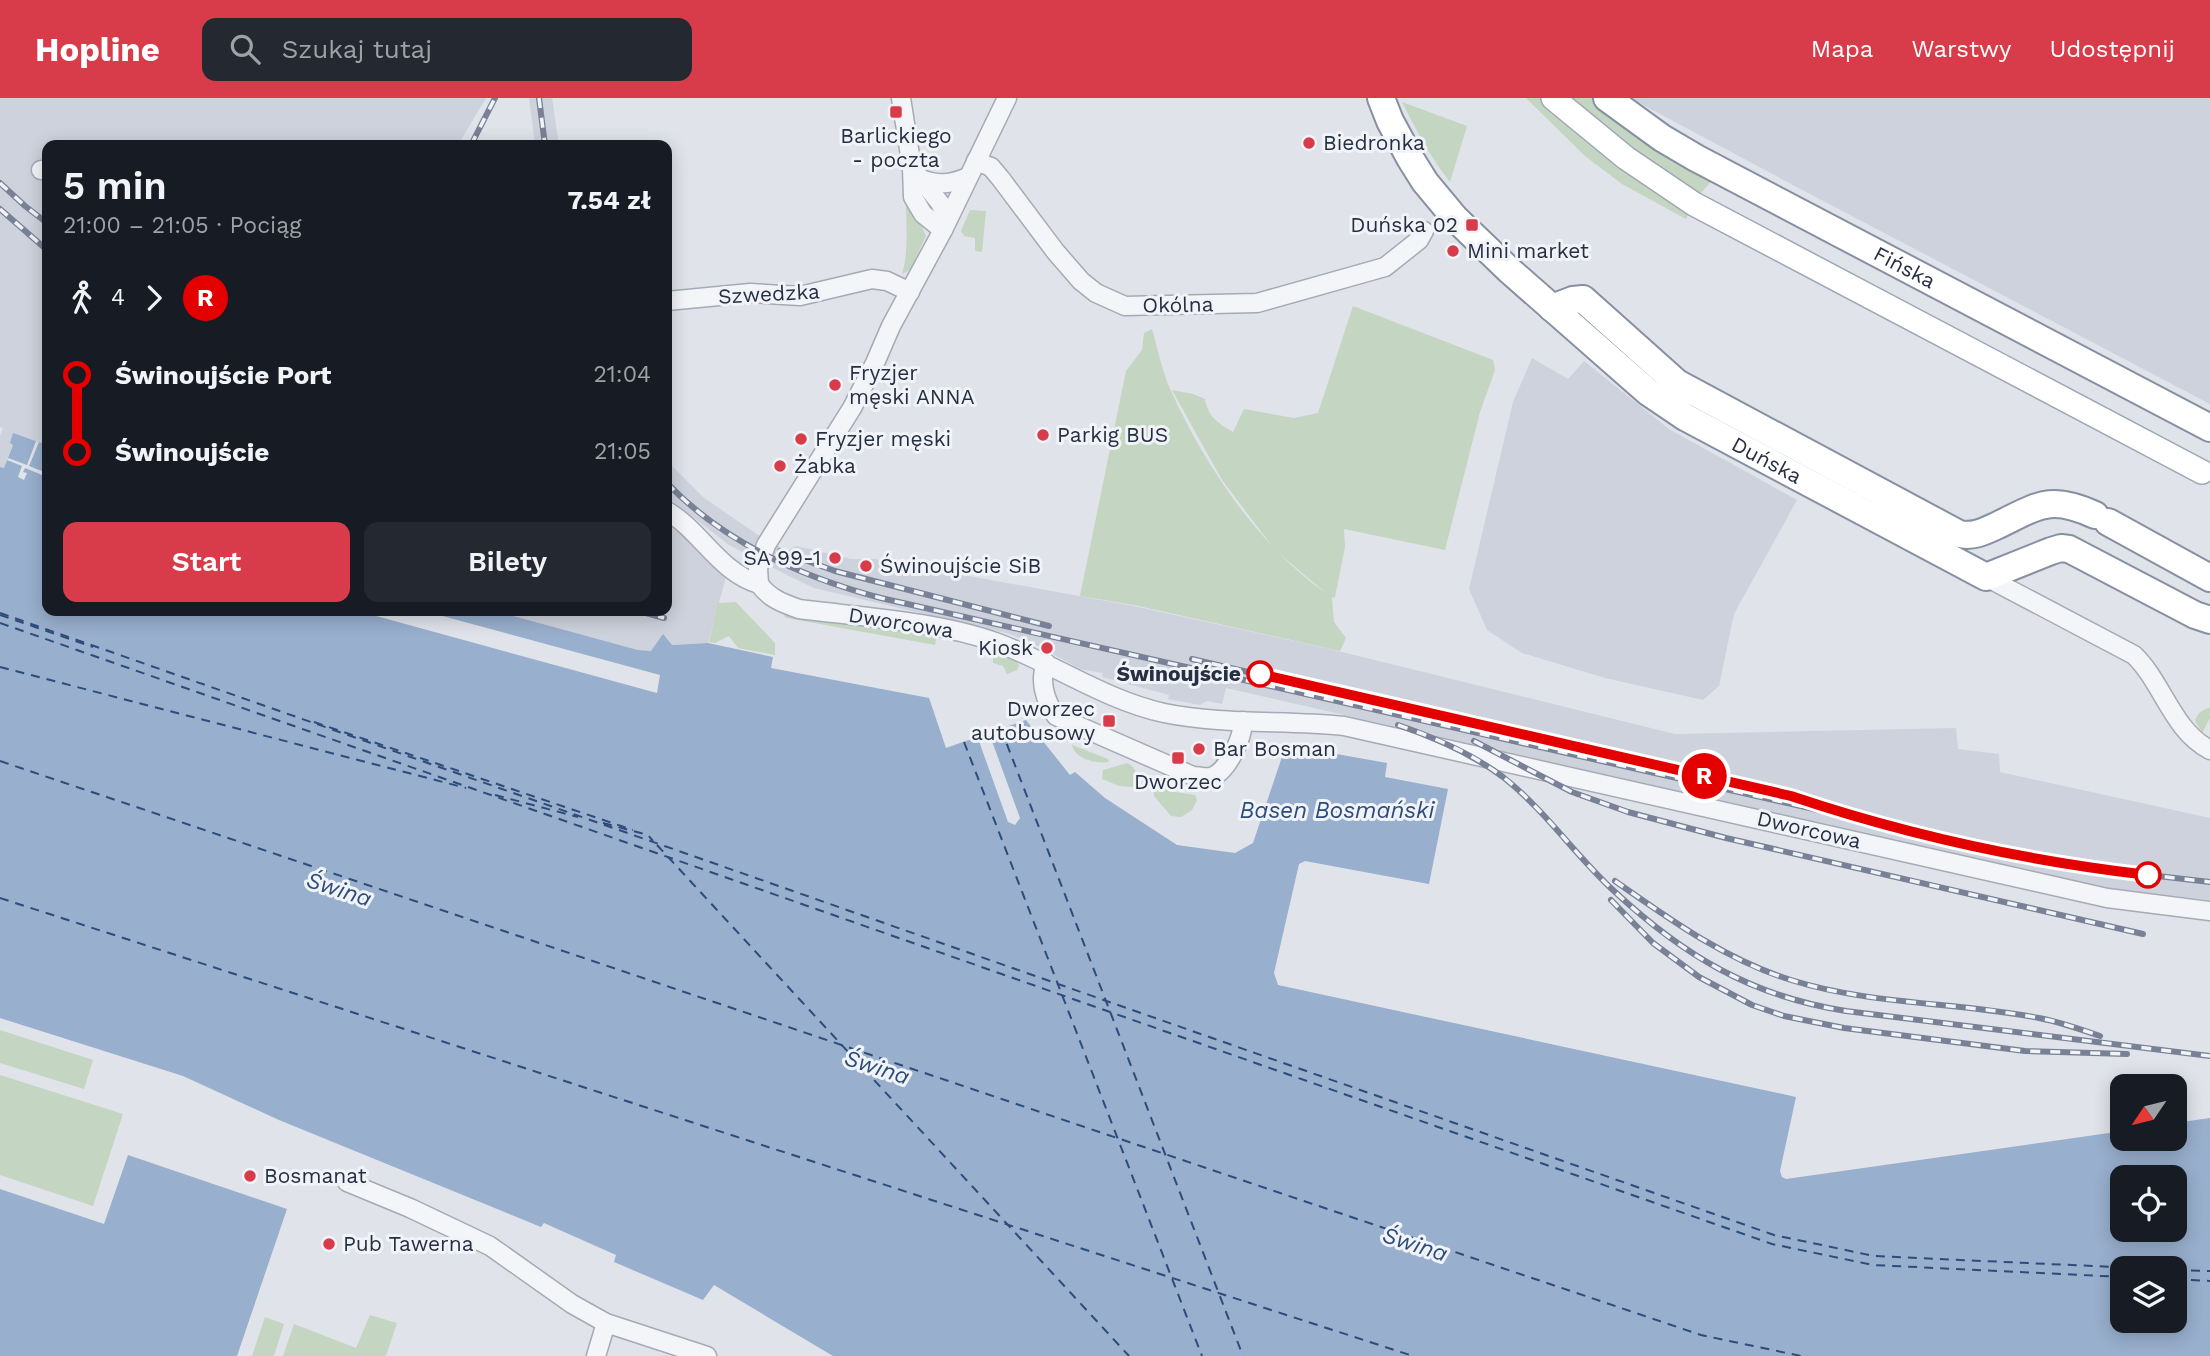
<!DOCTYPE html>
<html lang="pl">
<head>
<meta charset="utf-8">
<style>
	body { margin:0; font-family:"Work Sans",sans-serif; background:#242831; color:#f1f3f6; height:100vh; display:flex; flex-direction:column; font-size:26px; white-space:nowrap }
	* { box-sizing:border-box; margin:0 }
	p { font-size:23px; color:#9ea1a6 }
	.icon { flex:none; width:38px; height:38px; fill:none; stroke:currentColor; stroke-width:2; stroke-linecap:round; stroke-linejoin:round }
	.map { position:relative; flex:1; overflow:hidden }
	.details { position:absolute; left:42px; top:42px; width:630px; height:476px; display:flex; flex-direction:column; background:#171b24; border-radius:14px; box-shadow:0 4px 18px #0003 }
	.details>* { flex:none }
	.badge { padding:0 14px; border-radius:23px; font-size:24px; line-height:46px }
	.needle { width:46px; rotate:235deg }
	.tools { position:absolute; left:2110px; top:976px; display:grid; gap:14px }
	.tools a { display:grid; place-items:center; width:77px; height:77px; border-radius:14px; background:#171b24; box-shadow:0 4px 18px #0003; font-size:35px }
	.map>.badge { position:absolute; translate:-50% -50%; box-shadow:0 0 0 4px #fff }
	.legs { display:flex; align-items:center; gap:10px; height:77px; padding:0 21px; font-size:23px }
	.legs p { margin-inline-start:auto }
	.headline { display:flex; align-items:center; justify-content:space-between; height:119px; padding:0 21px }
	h1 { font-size:38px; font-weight:600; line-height:52px }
	.button { display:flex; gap:14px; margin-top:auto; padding:14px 21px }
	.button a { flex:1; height:80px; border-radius:14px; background:#d83c4a; color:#fff; font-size:28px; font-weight:600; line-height:80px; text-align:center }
	.button a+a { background:#242831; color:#f1f3f6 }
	ul { padding:0 21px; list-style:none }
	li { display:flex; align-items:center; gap:24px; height:77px; font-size:26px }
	li i { display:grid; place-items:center; width:10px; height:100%; margin:0 9px; background:currentColor }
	li i::after { content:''; width:18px; height:18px; margin:-9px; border:5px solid; border-radius:50%; background:#171b24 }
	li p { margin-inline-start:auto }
	li:first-child i { background:linear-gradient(#0000 50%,currentColor 0) }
	li:last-child i { background:linear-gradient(currentColor 50%,#0000 0) }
	header { display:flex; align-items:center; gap:42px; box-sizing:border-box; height:98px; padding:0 35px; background:#d83c4a; color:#fff }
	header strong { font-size:33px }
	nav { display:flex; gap:38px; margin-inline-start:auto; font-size:24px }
	.search { width:490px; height:63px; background:#242831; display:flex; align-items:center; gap:18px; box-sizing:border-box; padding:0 24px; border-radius:14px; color:#9ea1a6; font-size:26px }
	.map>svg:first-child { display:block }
	.built { fill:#ced2dc }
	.green { fill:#c4d5c1 }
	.water { fill:#98afcd; fill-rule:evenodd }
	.pier { fill:#e0e3ea }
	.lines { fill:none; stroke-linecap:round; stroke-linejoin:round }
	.ferry { stroke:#2e4c7a; stroke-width:2; stroke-dasharray:9 7; stroke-linecap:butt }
	.minor-casing { stroke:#a5aab5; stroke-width:21 }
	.major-casing { stroke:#9ea7b7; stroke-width:26 }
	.highway-casing { stroke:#8690a2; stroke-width:30 }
	.minor { stroke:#f3f5f8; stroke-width:18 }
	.major { stroke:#fff; stroke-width:23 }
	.highway { stroke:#fff; stroke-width:26 }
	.rail-casing { stroke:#788195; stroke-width:6 }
	.rail { stroke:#f0f3f7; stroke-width:3.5; stroke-dasharray:10; stroke-linecap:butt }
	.line-1-casing { stroke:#fff; stroke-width:16 }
	.line-1 { stroke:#e50000; stroke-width:10 }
	.poi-dot { fill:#d83c4a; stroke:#f0f3f7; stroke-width:2.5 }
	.stop-1-dot { fill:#fff; stroke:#e50000; stroke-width:3.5 }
	.labels { text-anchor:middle; stroke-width:6; stroke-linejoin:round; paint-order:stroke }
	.poi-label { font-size:21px; fill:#273043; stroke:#f0f3f7; text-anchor:start }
	.street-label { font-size:21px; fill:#273043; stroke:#f0f3f7 }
	.stop-label { font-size:21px; font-weight:bold; fill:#273043; stroke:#f0f3f7; text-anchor:end }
	.water-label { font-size:23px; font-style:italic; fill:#2e4c7a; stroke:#f0f3f7 }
</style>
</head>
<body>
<header>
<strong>Hopline</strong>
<div class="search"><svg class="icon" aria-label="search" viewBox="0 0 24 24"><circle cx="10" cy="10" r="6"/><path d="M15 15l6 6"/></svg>Szukaj tutaj</div>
<nav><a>Mapa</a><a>Warstwy</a><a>Udostępnij</a></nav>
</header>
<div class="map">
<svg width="2210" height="1258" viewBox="0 0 2210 1258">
	<rect width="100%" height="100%" fill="#e0e3ea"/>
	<g class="built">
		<polygon points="0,0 486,0 458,47 47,47 47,342 41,346 13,346 4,370 0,369 0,338 3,330 0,329"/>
		<polygon points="529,0 552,0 559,47 535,47"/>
		<polygon points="1630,0 2210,0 2210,306 1791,86"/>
		<polygon points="1532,260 1568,281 1584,263 1669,331 1797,402 1734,516 1719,588 1703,602 1605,580 1522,555 1487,532 1469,491 1513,304"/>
		<polygon points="667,363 703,399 758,437 787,453 796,448 851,461 875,461 1134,508 1330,551 1675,636 1956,630 1958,651 1999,656 2000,674 2210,720 2210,802 2099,789 1226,590 1222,606 1207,603 1200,607 1168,601 1169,597 1102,579 1103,575 1080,571 1038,548 1010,536 814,490 787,477 729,447 672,403 667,397"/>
		<polygon points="667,421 681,430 726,479 708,545 672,547 651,553 638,552 495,513 667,513"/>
	</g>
	<g class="green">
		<polygon points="1526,0 1540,0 1623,70 1688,116 1686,121 1622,86 1585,58"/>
		<path d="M1568 0H1594L1715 79 1700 96C1652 70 1611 34 1568 0Z"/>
		<path d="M1402 4 1467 28 1450 84C1430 59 1416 32 1402 4Z"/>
		<path d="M906 92 926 138 910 172 902 176C910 150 905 120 906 92Z"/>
		<polygon points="970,112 986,113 982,154 975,153 975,140 964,138 961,133"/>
		<path d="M1353 208 1493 262 1495 272 1480 314 1445 452 1344 431 1345 449 1335 499 1332 500 1334 524 1346 540 1340 553 1134 507 1080 498 1126 273 1142 252 1144 235 1152 231C1158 251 1162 274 1171 293 1204 366 1259 449 1326 495L1275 452 1222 382 1172 292 1193 296 1205 301C1208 319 1218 325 1233 334L1244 311 1294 320 1318 315Z"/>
		<polygon points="736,504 775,545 775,557 738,550 729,538 715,545 709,544 718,505"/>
		<polygon points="786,516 788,516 937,536 935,547 787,520 784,518"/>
		<polygon points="997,555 1016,563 1019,567 1017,572 1007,576 1003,568 993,565 993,557"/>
		<path d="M2210 610V620L2202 635 2195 623C2197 616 2202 611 2210 610Z"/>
		<path d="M1072 647 1108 661 1109 664C1095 666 1075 661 1072 647Z"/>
		<path d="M1127 665C1137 669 1139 681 1133 689L1119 688 1102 681 1103 672Z"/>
		<polygon points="1161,686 1175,694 1195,697 1197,702 1192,712 1181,719 1171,718 1154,698 1154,689"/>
		<polygon points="0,932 93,962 84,991 0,965"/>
		<polygon points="0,977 123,1016 93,1108 0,1077"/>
		<polygon points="370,1217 397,1225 386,1258 283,1258 294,1226 356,1250"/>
		<polygon points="265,1219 284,1226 274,1258 252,1258"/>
	</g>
	<g class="water">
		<path d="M13 335 41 345 47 342V513H495L638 552 651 553 663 536 672 547 708 545 773 559 771 570 929 600 946 650 1026 622 1070 677 1075 674 1105 700 1177 747 1235 755 1253 745 1286 647 1387 665 1385 679 1448 691 1429 786 1305 763 1299 766 1274 875 1278 887 1796 999 1780 1073 1782 1079 1786 1081 2123 1033V1041H2175V1025L2210 1020V1258H833L714 1187 703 1202 614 1164 616 1157 544 1125 541 1129 279 1022 183 978 0 920V369L4 370 13 347 10 345ZM2123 1080H2175V1132H2123ZM2123 1171H2175V1223H2123Z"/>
		<polygon points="128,1057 287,1111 237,1258 0,1258 0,1091 104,1126"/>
	</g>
	<g class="pier">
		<polygon points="36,343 39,344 29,368 47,375 47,379 25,370 23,374 27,375 24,382 18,379 22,368 7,362 8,360 27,367"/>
		<polygon points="358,513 424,513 660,577 657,595"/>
		<polygon points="989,635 1020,720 1015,727 1008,724 981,649 978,639"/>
	</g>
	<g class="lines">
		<g class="ferry">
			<polyline points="0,515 1774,1137 1874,1158 2158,1171"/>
			<polyline points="0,517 93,549"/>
			<polyline points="0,525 1772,1146 1873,1167 2123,1179"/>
			<polyline points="0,569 466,690"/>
			<polyline points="314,624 633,732"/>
			<polyline points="1001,631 1243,1258"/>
			<polyline points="964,644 1202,1258"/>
			<polyline points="0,663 1701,1237 1801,1258"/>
			<polyline points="495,697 578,719"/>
			<polyline points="603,725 648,737 653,743"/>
			<polyline points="657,747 1129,1258"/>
			<polyline points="0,800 1413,1258"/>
			<polyline points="2175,1172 2210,1173"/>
			<polyline points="2175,1181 2210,1183"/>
		</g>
		<g class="minor-casing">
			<g id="minor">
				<polyline points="901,0 912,70 913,99 923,116 943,132"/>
				<polyline points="976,63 991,69 1001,81 1055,153 1081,183 1096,195 1125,208 1257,205 1385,169 1419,142 1424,133"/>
				<polyline points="912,70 940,105 948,121"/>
				<polyline points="41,72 47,72"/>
				<path d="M921 81C939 88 951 86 968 79"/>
				<polyline points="667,203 750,195 800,198 872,181 887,183 910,194"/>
				<path d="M667 413C701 433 719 474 759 486"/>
				<path d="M1986 479 2134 557C2163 585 2172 632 2210 652"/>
				<path d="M759 486C769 500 782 505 799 511 862 519 938 523 998 545 1054 566 1105 602 1164 615 1223 627 1284 622 1344 628L2107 800 2210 813"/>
				<polyline points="759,486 758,470 766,447 852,310 875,265 891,228 943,132 1007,0"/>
				<path d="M1046 565C1039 583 1045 603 1056 618L1193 678C1199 678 1205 680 1210 679 1227 676 1243 639 1243 623"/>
				<polyline points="347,1084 410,1110 490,1148 572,1206 606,1225 707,1258"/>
				<polyline points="596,1258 606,1225"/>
			</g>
		</g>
		<g class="major-casing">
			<polyline id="major" points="1553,0 1626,60 1694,106 2202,374"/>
		</g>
		<g class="highway-casing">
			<g id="highway">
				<path id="s1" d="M1381 0 1390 23 1410 60 1425 84 1455 120 1509 172 1648 294 1685 319 1986 479 2051 453 2061 450 2069 451 2195 517 2210 522"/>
				<path id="s2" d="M1607 0 1662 40 1696 60 2210 330"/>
				<path d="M1552 210 1573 202 1583 201 1677 285 1959 436C1973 439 1983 434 1996 428 2038 408 2049 396 2095 417"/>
				<polyline points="2108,424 2210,480"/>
			</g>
		</g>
		<use href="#minor" class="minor"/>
		<use href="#major" class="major"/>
		<use href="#highway" class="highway"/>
		<g class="rail-casing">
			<g id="rail">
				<polyline points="539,0 545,47"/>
				<polyline points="471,47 495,0"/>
				<polyline points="0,85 25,108 47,125"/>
				<polyline points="0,111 47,152"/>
				<path d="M667 385C724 445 802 479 881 500L1995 752 2123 774 2210 784"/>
				<polyline points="780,453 835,473 1049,528"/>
				<polyline points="639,513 664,520"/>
				<polyline points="1192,561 1291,584"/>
				<path d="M1398 627C1436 640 1471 655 1503 679 1545 712 1575 757 1614 793 1684 858 1751 898 1846 913L2210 958"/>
				<polyline points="1474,643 1572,694 1628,714 1726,740 2143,836"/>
				<path d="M1615 783C1671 822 1726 862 1791 882 1871 907 1957 904 2039 920 2060 924 2080 931 2100 938"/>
				<polyline points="1611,802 1653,845 1699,879 1752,907 1784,918 1844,930 2025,953 2127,956"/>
			</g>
		</g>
		<use href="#rail" class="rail"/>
	</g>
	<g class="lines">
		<g class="line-1-casing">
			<path id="line-1" d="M1260 576 1791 698C1907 737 2027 763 2148 777"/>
		</g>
		<use href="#line-1" class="line-1"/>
	</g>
	<g class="poi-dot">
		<rect x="889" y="7" width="14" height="14" rx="3.5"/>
		<circle cx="1309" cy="45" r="7"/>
		<rect x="1465" y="120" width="14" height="14" rx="3.5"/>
		<circle cx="1453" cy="153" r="7"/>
		<circle cx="835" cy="287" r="7"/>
		<circle cx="1043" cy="337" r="7"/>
		<circle cx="801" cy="341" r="7"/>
		<circle cx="780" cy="368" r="7"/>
		<circle cx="835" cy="460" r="7"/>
		<circle cx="866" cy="468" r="7"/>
		<circle cx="1047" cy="550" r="7"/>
		<rect x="1102" y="616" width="14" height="14" rx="3.5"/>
		<circle cx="1199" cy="651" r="7"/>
		<rect x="1171" y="653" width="14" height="14" rx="3.5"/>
		<circle cx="250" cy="1078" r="7"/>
		<circle cx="329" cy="1146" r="7"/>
	</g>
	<g class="stop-1-dot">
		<circle cx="1260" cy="576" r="12"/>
		<circle cx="2148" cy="777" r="12"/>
	</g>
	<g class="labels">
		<g class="poi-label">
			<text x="896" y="45" text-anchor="middle">Barlickiego<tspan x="896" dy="24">- poczta</tspan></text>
			<text x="1323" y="52">Biedronka</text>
			<text x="1458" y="134" text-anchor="end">Duńska 02</text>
			<text x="1467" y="160">Mini market</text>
			<text x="849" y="282">Fryzjer<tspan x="849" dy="24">męski ANNA</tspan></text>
			<text x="1057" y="344">Parkig BUS</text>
			<text x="815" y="348">Fryzjer męski</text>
			<text x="794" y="375">Żabka</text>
			<text x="821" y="467" text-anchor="end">SA 99-1</text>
			<text x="880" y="475">Świnoujście SiB</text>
			<text x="1033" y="557" text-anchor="end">Kiosk</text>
			<text x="1095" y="618" text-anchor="end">Dworzec<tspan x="1095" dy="24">autobusowy</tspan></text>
			<text x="1213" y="658">Bar Bosman</text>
			<text x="1178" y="691" text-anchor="middle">Dworzec</text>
			<text x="264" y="1085">Bosmanat</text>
			<text x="343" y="1153">Pub Tawerna</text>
		</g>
		<g class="street-label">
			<text dy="7" stroke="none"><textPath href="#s2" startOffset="343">Fińska</textPath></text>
			<text transform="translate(769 196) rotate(-3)" y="7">Szwedzka</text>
			<text transform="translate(1178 207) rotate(-1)" y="7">Okólna</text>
			<text dy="7" stroke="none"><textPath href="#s1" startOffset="539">Duńska</textPath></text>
			<text transform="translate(901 525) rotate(9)" y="7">Dworcowa</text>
			<text transform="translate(1809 732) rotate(13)" y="7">Dworcowa</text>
		</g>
		<g class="stop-label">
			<text x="1241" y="583">Świnoujście</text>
		</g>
		<g class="water-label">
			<text x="1337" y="720">Basen Bosmański</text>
			<text transform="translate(339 791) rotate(18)" y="8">Świna</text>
			<text transform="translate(877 969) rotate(18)" y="8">Świna</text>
			<text transform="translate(1415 1146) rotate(18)" y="8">Świna</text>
		</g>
	</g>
</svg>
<div class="tools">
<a><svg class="needle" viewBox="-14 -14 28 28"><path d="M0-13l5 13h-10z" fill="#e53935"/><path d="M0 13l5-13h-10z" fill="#9ea1a6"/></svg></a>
<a><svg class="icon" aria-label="locate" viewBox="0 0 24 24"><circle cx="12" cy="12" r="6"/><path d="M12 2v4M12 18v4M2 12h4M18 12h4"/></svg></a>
<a><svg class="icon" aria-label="layers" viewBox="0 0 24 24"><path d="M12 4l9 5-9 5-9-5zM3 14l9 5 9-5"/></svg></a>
</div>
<b class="badge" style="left:1704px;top:678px;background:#e50000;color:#fff">R</b>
<section class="details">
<div class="headline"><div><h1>5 min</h1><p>21:00 – 21:05 · Pociąg</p></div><b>7.54 zł</b></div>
<div class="legs"><svg class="icon" aria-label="walk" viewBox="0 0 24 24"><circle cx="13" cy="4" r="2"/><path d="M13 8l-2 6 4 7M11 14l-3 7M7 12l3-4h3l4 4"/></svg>4<svg class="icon" aria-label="forward" viewBox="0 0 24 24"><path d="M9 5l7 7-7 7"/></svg><b class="badge" style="background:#e50000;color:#fff">R</b></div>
<ul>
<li><i style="color:#e50000"></i><b>Świnoujście Port</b><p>21:04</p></li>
<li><i style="color:#e50000"></i><b>Świnoujście</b><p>21:05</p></li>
</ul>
<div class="button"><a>Start</a><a>Bilety</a></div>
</section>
</div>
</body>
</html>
